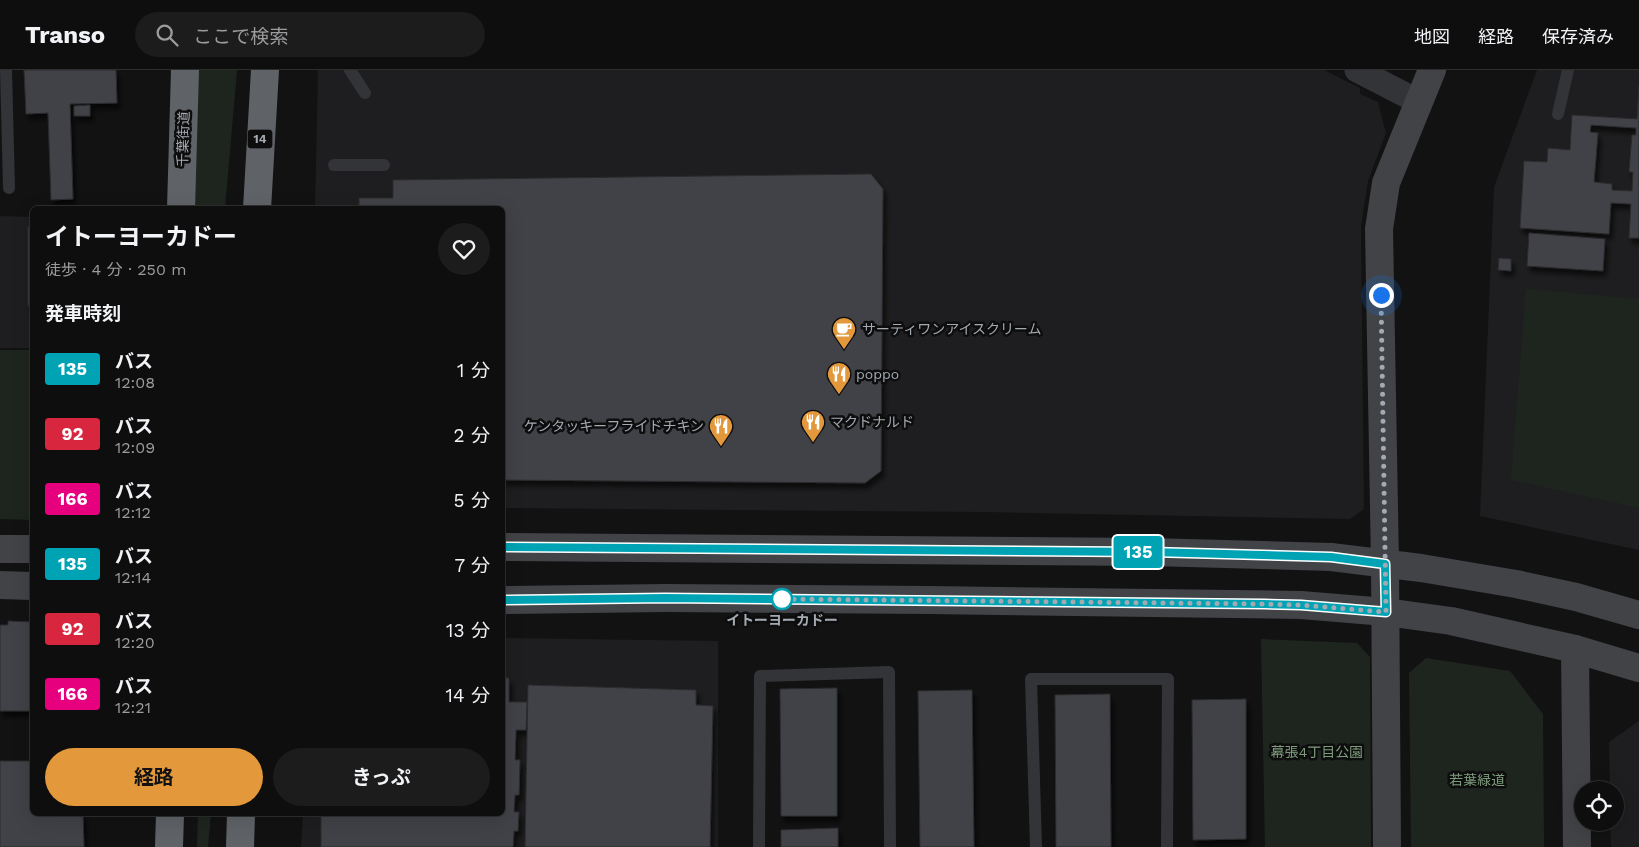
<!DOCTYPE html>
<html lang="ja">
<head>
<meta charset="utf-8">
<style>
	body { margin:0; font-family:"Work Sans","Noto Sans JP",sans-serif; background:#1c1c1c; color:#f1f3f6; height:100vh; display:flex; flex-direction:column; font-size:19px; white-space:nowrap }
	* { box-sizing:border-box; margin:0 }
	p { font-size:16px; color:#9b9c9e }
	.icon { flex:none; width:28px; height:28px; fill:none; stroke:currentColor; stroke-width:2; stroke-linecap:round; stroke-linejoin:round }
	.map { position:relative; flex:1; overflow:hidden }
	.side { position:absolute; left:30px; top:136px; width:475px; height:610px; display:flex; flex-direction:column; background:#0e0e0e; border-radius:8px; box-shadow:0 5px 20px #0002,0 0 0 1px #2e2e2e }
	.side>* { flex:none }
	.badge { padding:0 10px; border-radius:4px; font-size:18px; line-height:32px }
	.tools { position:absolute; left:1574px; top:711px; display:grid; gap:10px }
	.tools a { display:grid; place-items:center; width:50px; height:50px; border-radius:50%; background:#0e0e0e; box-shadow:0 5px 20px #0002,0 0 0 1px #2e2e2e; font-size:25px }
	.you { position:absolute; width:25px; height:25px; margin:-12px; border:4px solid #fff; border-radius:50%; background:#1a73e8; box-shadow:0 0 0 8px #1a73e833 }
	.map>.badge { position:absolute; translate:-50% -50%; box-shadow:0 0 0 2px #fff }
	h2 { padding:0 15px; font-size:19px; line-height:45px }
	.round { display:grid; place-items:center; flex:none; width:52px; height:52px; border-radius:26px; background:#1c1c1c }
	.head { display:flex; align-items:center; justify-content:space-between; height:85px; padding:0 15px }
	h1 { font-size:24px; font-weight:700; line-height:38px }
	.cta { display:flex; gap:10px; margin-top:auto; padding:10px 15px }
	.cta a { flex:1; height:58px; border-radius:30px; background:#e2983b; color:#111; font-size:20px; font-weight:700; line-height:58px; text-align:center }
	.cta a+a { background:#1c1c1c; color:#f1f3f6 }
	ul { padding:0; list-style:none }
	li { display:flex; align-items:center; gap:15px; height:65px; padding:0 15px }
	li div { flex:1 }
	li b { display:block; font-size:19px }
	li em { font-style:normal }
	li .badge { min-width:55px; font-weight:700; text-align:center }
	header { display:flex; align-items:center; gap:30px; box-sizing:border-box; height:70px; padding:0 25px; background:#0e0e0e; border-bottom:1px solid #2e2e2e }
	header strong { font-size:24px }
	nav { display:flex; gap:28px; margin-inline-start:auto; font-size:18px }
	.search { width:350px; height:45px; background:#1c1c1c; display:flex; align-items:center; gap:12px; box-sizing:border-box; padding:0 18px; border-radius:28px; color:#9b9c9e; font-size:19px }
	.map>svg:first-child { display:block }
	.built { fill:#1e1e20 }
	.green { fill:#1e251e }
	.building { fill:#414246; stroke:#2c2c2f; fill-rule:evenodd; filter:url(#shadow) }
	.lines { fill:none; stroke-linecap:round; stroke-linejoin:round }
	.lane { stroke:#333438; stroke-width:12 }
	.street { stroke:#333438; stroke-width:25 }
	.secondary { stroke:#414347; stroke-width:28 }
	.highway { stroke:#5f6368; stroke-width:28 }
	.line-casing { stroke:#fff; stroke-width:11 }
	.line { stroke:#00a3b4; stroke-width:8 }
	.walk { stroke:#a4aab2; stroke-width:5; stroke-dasharray:0 9 }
	.stop-dot { fill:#fff; stroke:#00a3b4; stroke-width:2.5 }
	.labels { text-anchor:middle; stroke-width:5; stroke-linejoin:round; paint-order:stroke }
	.shield { fill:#0d0d0e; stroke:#777b81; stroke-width:1 }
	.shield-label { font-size:12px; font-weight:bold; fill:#a4aab2 }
	.street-label { font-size:14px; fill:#a4aab2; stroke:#0d0d0e }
	.poi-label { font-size:14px; fill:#a4aab2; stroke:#0d0d0e; text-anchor:start }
	.stop-label { font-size:14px; font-weight:bold; fill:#a4aab2; stroke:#0d0d0e }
	.park-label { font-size:14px; fill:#7e9c7c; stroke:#0d0d0e }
</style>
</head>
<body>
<header>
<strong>Transo</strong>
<div class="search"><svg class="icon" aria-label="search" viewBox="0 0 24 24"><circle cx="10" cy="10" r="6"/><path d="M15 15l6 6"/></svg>ここで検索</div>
<nav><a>地図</a><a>経路</a><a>保存済み</a></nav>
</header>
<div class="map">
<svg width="1639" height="777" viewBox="0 0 1639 777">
	<defs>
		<filter id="shadow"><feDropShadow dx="3" dy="5.5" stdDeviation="2.5" flood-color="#0009"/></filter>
	</defs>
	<rect width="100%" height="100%" fill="#121213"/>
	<g class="built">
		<polygon points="318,0 1324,0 1360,18 1360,24 1378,32 1386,63 1368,111 1361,156 1364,439 1350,449 983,442 503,438 502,139 315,139"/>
		<polygon points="1537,0 1639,0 1639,480 1480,446 1494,117"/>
		<polygon points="0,146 32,147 32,278 0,278"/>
		<polygon points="503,568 718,571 718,777 301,777 303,744 502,744"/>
		<polygon points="1639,651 1639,777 1611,777 1610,753 1615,752 1615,720 1610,720 1609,672"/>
	</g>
	<g class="green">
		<polygon points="183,0 237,0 225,139 179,139"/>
		<polygon points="1526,219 1639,229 1639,438 1511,410"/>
		<polygon points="0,280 32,280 32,450 0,449"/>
		<polygon points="1261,569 1357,573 1370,587 1371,777 1265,777"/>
		<polygon points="1426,588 1510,601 1543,644 1544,777 1411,777 1409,603"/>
		<polygon points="198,744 211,744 208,777 197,777"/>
	</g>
	<g class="building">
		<polygon points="24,0 116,0 117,33 70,34 73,129 51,130 48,43 26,44"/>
		<path d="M1639 16V168H1629L1631 134 1611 133 1609 164 1520 158 1524 91 1547 92 1548 78 1570 80 1572 45 1637 49ZM1591 55 1636 58V65H1632L1629 102H1633L1632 121 1612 120V114L1594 112 1598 63 1590 62Z"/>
		<polygon points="90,35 90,46 74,46 74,36"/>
		<polygon points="871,104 883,119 881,401 865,413 502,410 502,139 359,139 359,128 393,128 393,110"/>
		<rect x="28" y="157" width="4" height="79"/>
		<polygon points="1529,163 1605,169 1603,201 1527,196"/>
		<polygon points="1499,188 1511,189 1511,201 1498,200"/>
		<polygon points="8,551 32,552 32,641 0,641 0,555 8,555"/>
		<polygon points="502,608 509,608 509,632 527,632 526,660 516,660 515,690 520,690 519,725 515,725 514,742 519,742 518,761 514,761 513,777 321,777 321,744 502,744"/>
		<polygon points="528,615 696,620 696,635 713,636 710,777 525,777"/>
		<polygon points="837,618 837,746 781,746 780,619"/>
		<polygon points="972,620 974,777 920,777 918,621"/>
		<polygon points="1110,624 1111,777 1056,777 1055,625"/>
		<polygon points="1246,629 1246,769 1193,770 1192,630"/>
		<polygon points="0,691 32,691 32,744 83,744 84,777 0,777"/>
		<polygon points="838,758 838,777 781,777 781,760"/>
	</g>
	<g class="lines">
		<g class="lane">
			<polyline points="6,0 9,118"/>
			<polyline points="350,0 365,23"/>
			<polyline points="1558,44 1568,0"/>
			<polyline points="334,95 384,95"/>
			<polyline points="759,777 760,606 889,602 890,777"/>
			<polyline points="1036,777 1031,609 1168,609 1167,777"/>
		</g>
		<polyline class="street" points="1357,0 1419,32"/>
		<g class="secondary">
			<polyline points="502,477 1151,482 1331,487 1421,498 1516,514 1576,527 1639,545"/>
			<polyline points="0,479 32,479"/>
			<polyline points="0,515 32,516"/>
			<polyline points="502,530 665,528 929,530 1301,535 1386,542 1451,551 1575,579 1639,598"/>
			<polyline points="1575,579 1577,777"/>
			<polyline points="1387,777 1385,494 1379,159 1386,113 1432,0"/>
		</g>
		<g class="highway">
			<polyline points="181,139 185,0"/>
			<polyline points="257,139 265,0"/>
			<polyline points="169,777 170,744"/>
			<polyline points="240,777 241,744"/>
		</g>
	</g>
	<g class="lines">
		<g class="line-casing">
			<polyline id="line" points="502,477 1151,482 1331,487 1385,494 1386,542 1301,535 1264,534 665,528 502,530"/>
		</g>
		<use href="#line" class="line"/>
		<polyline class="walk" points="782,529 779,529 1264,534 1301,535 1386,542 1381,225"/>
	</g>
	<defs>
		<g id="cafe-pin" transform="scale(1.25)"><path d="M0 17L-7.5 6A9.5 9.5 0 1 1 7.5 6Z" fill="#e2983b" stroke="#0d0d0e"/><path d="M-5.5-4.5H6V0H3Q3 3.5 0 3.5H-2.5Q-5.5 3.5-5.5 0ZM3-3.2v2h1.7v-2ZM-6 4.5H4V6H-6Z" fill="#fff"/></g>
		<g id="restaurant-pin" transform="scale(1.25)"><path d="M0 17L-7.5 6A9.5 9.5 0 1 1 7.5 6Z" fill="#e2983b" stroke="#0d0d0e"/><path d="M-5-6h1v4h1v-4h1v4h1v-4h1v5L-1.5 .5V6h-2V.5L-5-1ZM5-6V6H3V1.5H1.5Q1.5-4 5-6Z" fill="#fff"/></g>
	</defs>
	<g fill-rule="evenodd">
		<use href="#cafe-pin" x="844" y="259"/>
		<use href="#restaurant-pin" x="839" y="304"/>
		<use href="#restaurant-pin" x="813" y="352"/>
		<use href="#restaurant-pin" x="721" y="356"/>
	</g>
	<circle class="stop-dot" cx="782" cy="529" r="10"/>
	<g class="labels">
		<rect class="shield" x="247.5" y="59.5" width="25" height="19" rx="4"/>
		<g class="shield-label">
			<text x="260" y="73">14</text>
		</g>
		<g class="street-label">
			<text transform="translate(183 69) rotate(-88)" y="5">千葉街道</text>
		</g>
		<g class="poi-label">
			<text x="862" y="264">サーティワンアイスクリーム</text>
			<text x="856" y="309">poppo</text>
			<text x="830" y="357">マクドナルド</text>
			<text x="704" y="361" text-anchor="end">ケンタッキーフライドチキン</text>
		</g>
		<g class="stop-label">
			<text x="782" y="555">イトーヨーカドー</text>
		</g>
		<g class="park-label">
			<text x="1317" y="687">幕張4丁目公園</text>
			<text x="1477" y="715">若葉緑道</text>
		</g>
	</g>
</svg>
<div class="tools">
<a><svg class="icon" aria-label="locate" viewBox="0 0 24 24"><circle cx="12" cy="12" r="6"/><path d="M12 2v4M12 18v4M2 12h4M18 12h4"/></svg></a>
</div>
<div class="you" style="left:1381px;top:225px"></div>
<b class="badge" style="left:1138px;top:482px;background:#00a3b4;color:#fff">135</b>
<section class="side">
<div class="head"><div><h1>イトーヨーカドー</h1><p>徒歩 · 4 分 · 250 m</p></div><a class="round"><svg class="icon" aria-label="heart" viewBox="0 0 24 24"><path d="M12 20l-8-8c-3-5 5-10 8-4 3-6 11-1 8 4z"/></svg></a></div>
<h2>発車時刻</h2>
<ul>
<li><span class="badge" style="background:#00a3b4;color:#fff">135</span><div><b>バス</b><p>12:08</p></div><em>1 分</em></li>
<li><span class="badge" style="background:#d7263d;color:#fff">92</span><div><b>バス</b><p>12:09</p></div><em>2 分</em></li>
<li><span class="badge" style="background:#e6007e;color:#fff">166</span><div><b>バス</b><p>12:12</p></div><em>5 分</em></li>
<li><span class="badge" style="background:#00a3b4;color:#fff">135</span><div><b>バス</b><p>12:14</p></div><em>7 分</em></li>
<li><span class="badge" style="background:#d7263d;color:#fff">92</span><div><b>バス</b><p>12:20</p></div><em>13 分</em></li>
<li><span class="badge" style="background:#e6007e;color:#fff">166</span><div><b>バス</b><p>12:21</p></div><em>14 分</em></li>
</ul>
<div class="cta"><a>経路</a><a>きっぷ</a></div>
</section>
</div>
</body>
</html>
